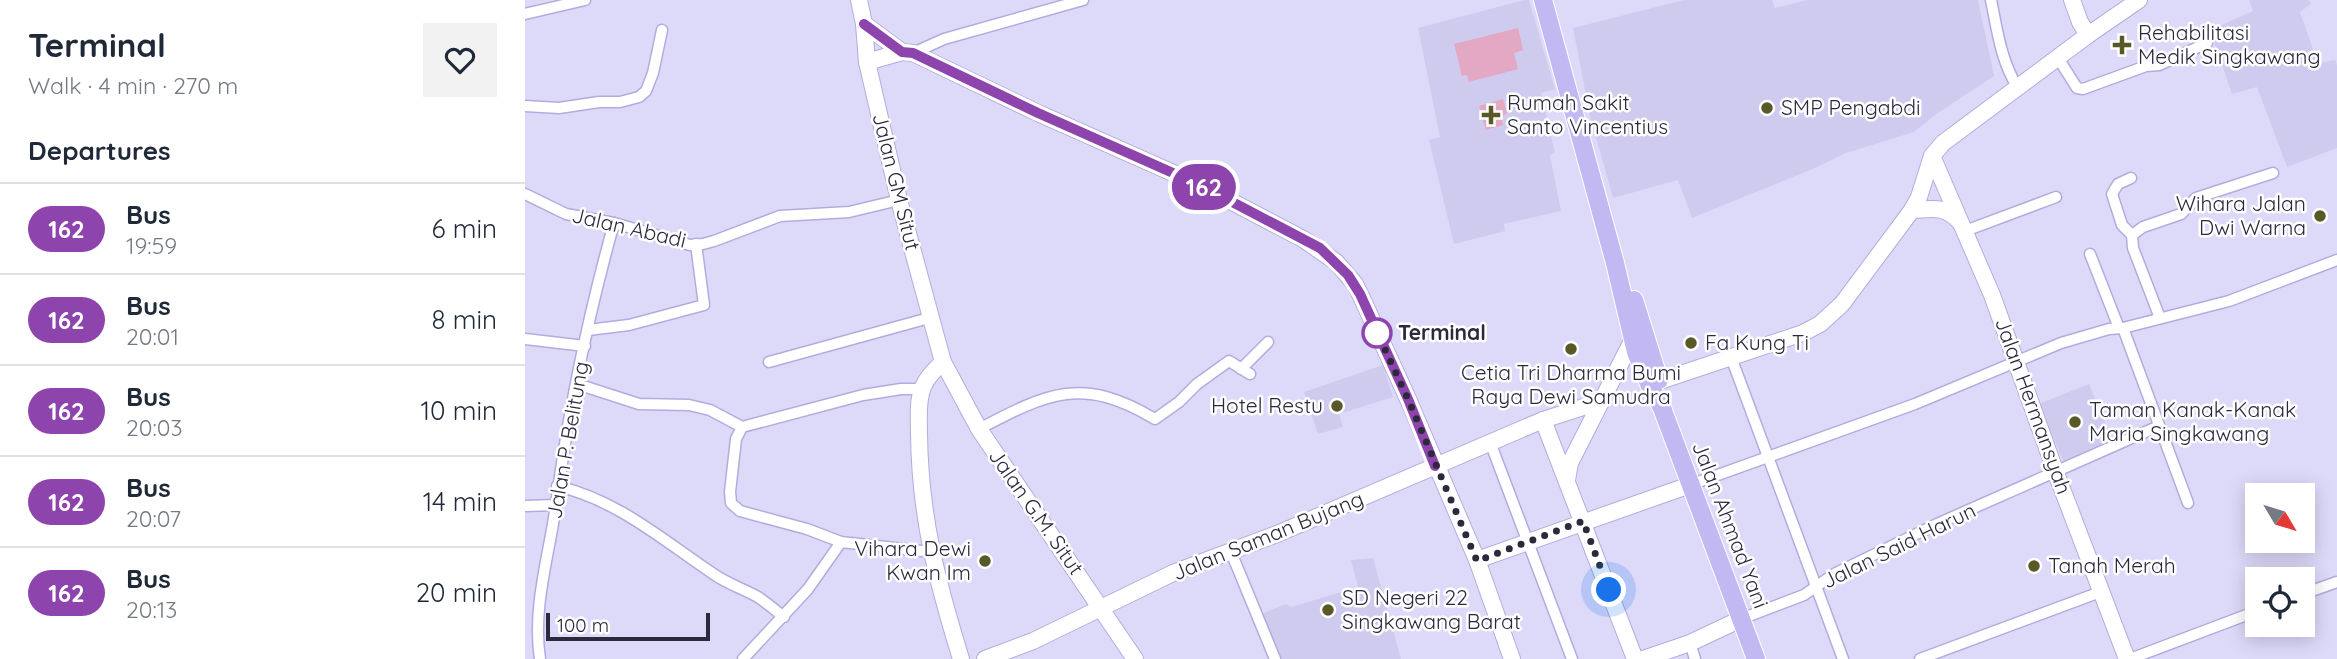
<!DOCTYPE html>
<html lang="en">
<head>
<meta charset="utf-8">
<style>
	body { margin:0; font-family:Quicksand,sans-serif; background:#f2f2f3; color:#1f2937; height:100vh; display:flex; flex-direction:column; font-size:26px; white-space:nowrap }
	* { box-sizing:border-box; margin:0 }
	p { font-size:23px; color:#747a83 }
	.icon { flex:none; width:38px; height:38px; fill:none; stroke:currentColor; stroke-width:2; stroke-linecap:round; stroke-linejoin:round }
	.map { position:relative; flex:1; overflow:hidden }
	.details { display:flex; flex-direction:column; background:#fff; width:525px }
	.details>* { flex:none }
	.badge { padding:0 14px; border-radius:23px; font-size:24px; line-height:46px }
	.needle { width:46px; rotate:128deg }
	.controls { position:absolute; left:1720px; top:483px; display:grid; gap:14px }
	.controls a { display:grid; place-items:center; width:70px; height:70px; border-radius:0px; background:#fff; box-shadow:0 4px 18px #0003; font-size:35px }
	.scale { position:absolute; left:21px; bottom:18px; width:164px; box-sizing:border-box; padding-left:7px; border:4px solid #2c293d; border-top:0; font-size:19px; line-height:24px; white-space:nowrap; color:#2c293d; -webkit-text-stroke:5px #fff; paint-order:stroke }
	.you { position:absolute; width:35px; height:35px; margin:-18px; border:5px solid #fff; border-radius:50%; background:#1a73e8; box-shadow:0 0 0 10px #1a73e833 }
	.map>.badge { position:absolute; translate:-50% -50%; box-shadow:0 0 0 4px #fff }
	h2 { padding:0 28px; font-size:26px; line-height:63px }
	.round { display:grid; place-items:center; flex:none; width:74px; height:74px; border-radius:0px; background:#f2f2f3 }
	.headline { display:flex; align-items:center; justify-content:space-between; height:119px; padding:0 28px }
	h1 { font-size:33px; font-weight:700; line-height:52px }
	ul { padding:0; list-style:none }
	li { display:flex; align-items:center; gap:21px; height:91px; padding:0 28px; border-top:2px solid #e0e1e3 }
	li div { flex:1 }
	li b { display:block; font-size:26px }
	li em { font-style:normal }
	li .badge { min-width:77px; font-weight:700; text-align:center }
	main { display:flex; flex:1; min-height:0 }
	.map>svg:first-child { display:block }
	.built { fill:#cfcbef }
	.green { fill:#e3a8c3 }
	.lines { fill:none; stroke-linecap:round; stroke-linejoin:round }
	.street-casing { stroke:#b2acde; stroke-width:13 }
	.secondary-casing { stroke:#b2acde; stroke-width:18 }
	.primary-casing { stroke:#fff; stroke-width:20 }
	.street { stroke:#fff; stroke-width:10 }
	.secondary { stroke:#fff; stroke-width:16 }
	.primary { stroke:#c2b8f2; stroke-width:18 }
	.line-casing { stroke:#fff; stroke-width:16 }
	.line { stroke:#8e44ad; stroke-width:10 }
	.walk { stroke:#2c293d; stroke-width:7; stroke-dasharray:0 12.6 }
	.poi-dot { fill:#585926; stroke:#fff; stroke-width:2.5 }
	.stop-dot { fill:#fff; stroke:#8e44ad; stroke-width:3.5 }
	.labels { text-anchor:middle; stroke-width:5; stroke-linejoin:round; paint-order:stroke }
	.poi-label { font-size:21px; fill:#2c293d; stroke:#fff; text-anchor:start }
	.street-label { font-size:21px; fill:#2c293d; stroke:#fff }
	.stop-label { font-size:21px; font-weight:bold; fill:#2c293d; stroke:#fff; text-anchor:start }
</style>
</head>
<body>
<main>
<section class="details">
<div class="headline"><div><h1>Terminal</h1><p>Walk · 4 min · 270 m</p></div><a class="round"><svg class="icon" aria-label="heart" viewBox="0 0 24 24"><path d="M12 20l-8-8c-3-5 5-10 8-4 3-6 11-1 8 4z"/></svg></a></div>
<h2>Departures</h2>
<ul>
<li><span class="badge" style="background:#8e44ad;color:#fff">162</span><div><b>Bus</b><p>19:59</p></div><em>6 min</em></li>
<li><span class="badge" style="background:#8e44ad;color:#fff">162</span><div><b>Bus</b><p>20:01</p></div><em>8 min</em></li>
<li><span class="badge" style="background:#8e44ad;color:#fff">162</span><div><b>Bus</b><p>20:03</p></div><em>10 min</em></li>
<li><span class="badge" style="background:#8e44ad;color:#fff">162</span><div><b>Bus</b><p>20:07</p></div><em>14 min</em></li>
<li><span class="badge" style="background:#8e44ad;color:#fff">162</span><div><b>Bus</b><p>20:13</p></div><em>20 min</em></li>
</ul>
</section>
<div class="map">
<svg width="1812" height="659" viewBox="0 0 1812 659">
	<rect width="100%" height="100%" fill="#dddaf9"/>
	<g class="built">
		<polygon points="999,0 1004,0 1030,89 1016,93 1030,153 1025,155 1036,211 979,224 980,231 929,244 904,140 915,137 893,28"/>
		<polygon points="1159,0 1247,0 1250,8 1282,0 1453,0 1469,76 1410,115 1389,132 1321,153 1290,168 1167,218 1153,180 1088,198 1065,116 1048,28"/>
		<polygon points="1724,0 1784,0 1786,4 1775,12 1793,63 1810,60 1812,65 1812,148 1762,167 1732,87 1707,94 1685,30 1728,11"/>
		<polygon points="858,365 868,397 814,414 818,427 793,434 779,392"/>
		<polygon points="1564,384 1587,440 1539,463 1514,404"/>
		<polygon points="848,558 876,659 753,659 736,614 761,604 766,607 833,587 826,560"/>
	</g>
	<g class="green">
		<polygon points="993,28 998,50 989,53 993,69 944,82 942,75 937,76 929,44"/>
		<polygon points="978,99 982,114 976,116 978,125 961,130 954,106"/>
	</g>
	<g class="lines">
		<g class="street-casing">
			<g id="street">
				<path d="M1466 0C1472 29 1476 62 1493 88"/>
				<polyline points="0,14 60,0"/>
				<polyline points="388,53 419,39 558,0"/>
				<polyline points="1533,58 1552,88 1558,89 1621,66 1634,65 1682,43"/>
				<polyline points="0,106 34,108 74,102 95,102 114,97 121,91 128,73 137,30"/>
				<polyline points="1606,178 1593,184 1587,194 1597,225 1607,235"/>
				<polyline points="0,194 41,214 89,223 165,245 178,244 189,241 255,216 324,212 374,200"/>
				<polyline points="1440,231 1531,197"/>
				<polyline points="1565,254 1594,328"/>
				<polyline points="1635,318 1608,248 1607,235 1618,227 1656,214 1671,198 1748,173"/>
				<polyline points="1598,328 1663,503"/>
				<polyline points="63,330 104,325 179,305 171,244"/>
				<polyline points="0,339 60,346"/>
				<polyline points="1206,357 1318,659"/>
				<polyline points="244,362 404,318"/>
				<polyline points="716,369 743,342"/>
				<polyline points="52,384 114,404 164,405 185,410 217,427"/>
				<polyline points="397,389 376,389 338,395 217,427 211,439 205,492 206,503 215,511 282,529 316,542 406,552"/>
				<path d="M454 429C524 392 558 376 630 419L654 402 672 384 704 361 725 374"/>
				<polyline points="965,442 1047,659"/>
				<polyline points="1165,485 1390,404 1536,343 1584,329 1598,328 1704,301 1812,260"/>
				<path d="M32 486C93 500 139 541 190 575 203 584 219 589 233 597 242 603 250 610 259 617"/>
				<polyline points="0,506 31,505"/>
				<polyline points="706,552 750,659"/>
				<polyline points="1778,594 1812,582"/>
				<polyline points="1216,619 1279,595 1309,574 1412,524 1634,426"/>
				<polyline points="1165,643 1170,659"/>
				<path d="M15 659C7 608 24 556 31 505 43 413 64 313 89 223"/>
				<polyline points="218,659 283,589 316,542"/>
				<polyline points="1395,659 1578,591"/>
				<polyline points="1605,659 1732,611"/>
			</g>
		</g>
		<g class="secondary-casing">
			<g id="secondary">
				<polyline points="334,0 339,24 342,62 374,200 418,362 454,429 610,659"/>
				<polyline points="1547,0 1555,22 1563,35"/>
				<polyline points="339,24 377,52 388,53 513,113 675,185 778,239 811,262 830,284 835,294 883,399 952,560 987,659"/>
				<polyline points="342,62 377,52"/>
				<polyline points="1407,156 1467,295 1531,473 1602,659"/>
				<path d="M1387 210C1409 209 1419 205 1435 222"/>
				<path d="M418 362C410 369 402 377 398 387 392 401 394 420 394 434 395 517 412 581 436 659"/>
				<polyline points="1135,381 1278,333 1295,324 1317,304 1387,210 1394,197 1407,156 1418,143 1563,35 1614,0"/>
				<polyline points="1018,420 1110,659"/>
				<polyline points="1042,480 1045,463 1108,339"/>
				<polyline points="952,560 1165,485"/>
				<polyline points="460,659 508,641 648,573 752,534 1018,420 1077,401"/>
				<polyline points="1118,659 1165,643 1216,619"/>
			</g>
		</g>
		<g class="primary-casing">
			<g id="primary">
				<polyline points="1018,0 1090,263 1111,352 1125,386 1137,408 1231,659"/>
				<polyline points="1109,300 1134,380"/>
			</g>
		</g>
		<use href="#street" class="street"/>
		<use href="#secondary" class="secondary"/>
		<use href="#primary" class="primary"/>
	</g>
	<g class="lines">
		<g class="line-casing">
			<polyline id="line" points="339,24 377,52 388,53 513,113 675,185 795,248 823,275 835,294 883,399 910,466"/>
		</g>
		<use href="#line" class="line"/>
		<polyline class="walk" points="852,333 851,330 883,399 952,561 1058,521 1084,590"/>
	</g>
	<g class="poi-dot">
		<path d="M1593.5 34.5h7v7h7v7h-7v7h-7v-7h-7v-7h7z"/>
		<circle cx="1242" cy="108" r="7"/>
		<path d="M962.5 104.5h7v7h7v7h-7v7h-7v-7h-7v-7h7z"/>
		<circle cx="1795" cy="216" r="7"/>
		<circle cx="1166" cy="343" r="7"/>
		<circle cx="1046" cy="349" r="7"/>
		<circle cx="812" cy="406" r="7"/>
		<circle cx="1550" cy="422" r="7"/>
		<circle cx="460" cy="561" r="7"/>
		<circle cx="1509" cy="566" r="7"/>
		<circle cx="803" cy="610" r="7"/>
	</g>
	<circle class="stop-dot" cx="852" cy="333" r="14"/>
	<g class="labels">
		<g class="poi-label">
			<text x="1613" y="40">Rehabilitasi<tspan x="1613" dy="24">Medik Singkawang</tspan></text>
			<text x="982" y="110">Rumah Sakit<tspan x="982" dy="24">Santo Vincentius</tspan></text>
			<text x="1256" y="115">SMP Pengabdi</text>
			<text x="1781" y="211" text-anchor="end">Wihara Jalan<tspan x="1781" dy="24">Dwi Warna</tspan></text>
			<text x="1180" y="350">Fa Kung Ti</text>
			<text x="1046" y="380" text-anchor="middle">Cetia Tri Dharma Bumi<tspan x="1046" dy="24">Raya Dewi Samudra</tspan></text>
			<text x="798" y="413" text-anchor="end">Hotel Restu</text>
			<text x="1564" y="417">Taman Kanak-Kanak<tspan x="1564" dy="24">Maria Singkawang</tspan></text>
			<text x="446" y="556" text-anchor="end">Vihara Dewi<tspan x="446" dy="24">Kwan Im</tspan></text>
			<text x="1523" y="573">Tanah Merah</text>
			<text x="817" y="605">SD Negeri 22<tspan x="817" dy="24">Singkawang Barat</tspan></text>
		</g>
		<g class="street-label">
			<text transform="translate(371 182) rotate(76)" y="7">Jalan GM Situt</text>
			<text transform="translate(104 228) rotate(13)" y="7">Jalan Abadi</text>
			<text transform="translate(1508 406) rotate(70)" y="7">Jalan Hermansyah</text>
			<text transform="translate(43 440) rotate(-80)" y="7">Jalan P. Belitung</text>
			<text transform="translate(511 512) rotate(55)" y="7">Jalan G.M. Situt</text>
			<text transform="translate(1205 525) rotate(69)" y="7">Jalan Ahmad Yani</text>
			<text transform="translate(743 536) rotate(-22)" y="7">Jalan Saman Bujang</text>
			<text transform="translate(1374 546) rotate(-26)" y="7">Jalan Said Harun</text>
		</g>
		<g class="stop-label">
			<text x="873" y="340">Terminal</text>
		</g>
	</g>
</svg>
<div class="controls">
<a><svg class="needle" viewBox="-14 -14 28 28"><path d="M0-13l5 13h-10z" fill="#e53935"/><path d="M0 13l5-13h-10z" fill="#747a83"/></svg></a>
<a><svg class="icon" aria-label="locate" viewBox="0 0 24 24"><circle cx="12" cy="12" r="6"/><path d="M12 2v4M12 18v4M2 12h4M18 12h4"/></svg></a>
</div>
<div class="scale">100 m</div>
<div class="you" style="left:1084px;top:590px"></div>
<b class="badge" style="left:679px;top:187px;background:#8e44ad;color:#fff">162</b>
</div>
</main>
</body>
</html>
